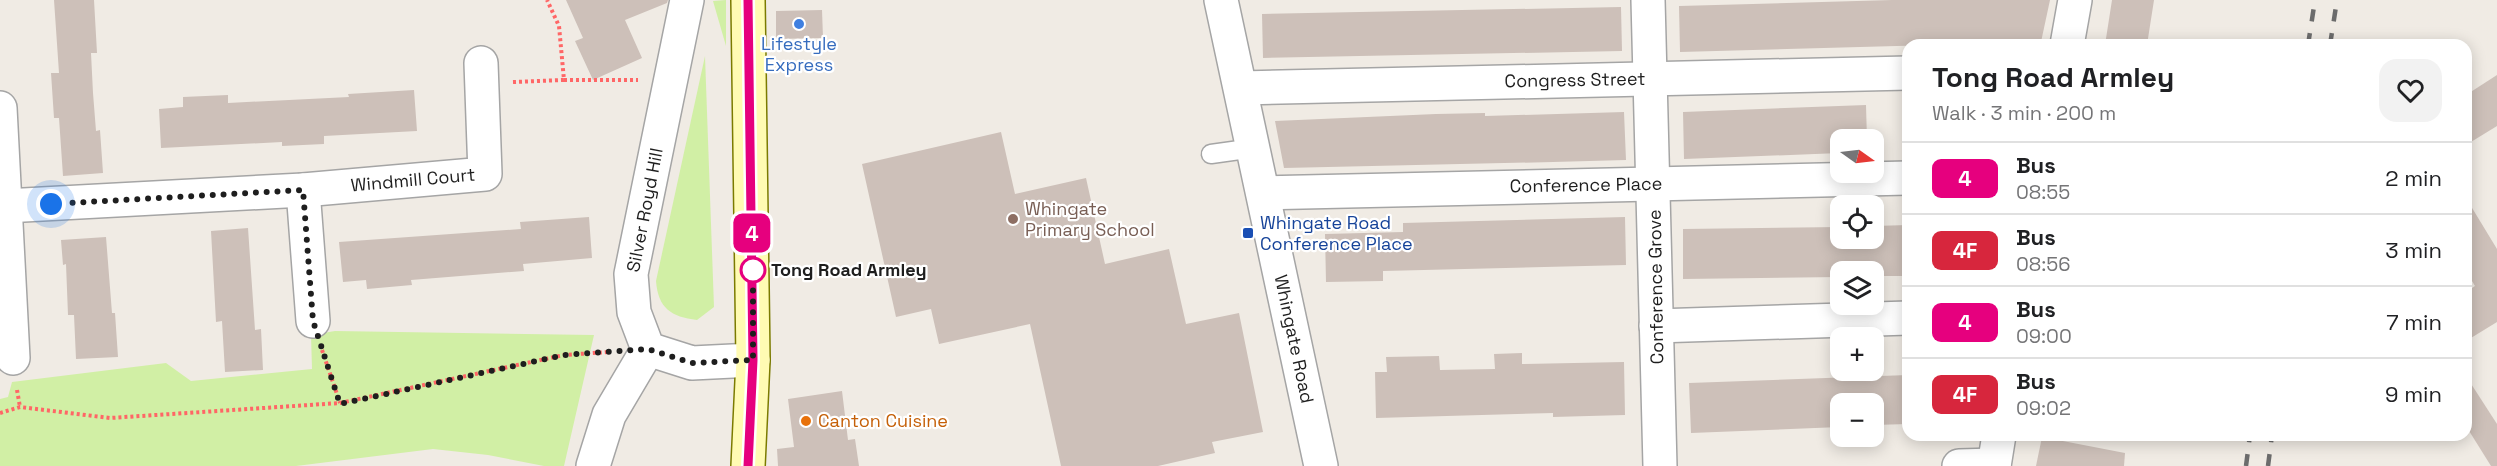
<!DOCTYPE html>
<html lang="en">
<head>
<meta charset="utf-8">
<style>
	body { margin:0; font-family:"Space Grotesk",sans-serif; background:#f2f2f2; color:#202124; height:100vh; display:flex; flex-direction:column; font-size:22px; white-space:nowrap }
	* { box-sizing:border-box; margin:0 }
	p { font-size:20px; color:#757577 }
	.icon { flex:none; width:33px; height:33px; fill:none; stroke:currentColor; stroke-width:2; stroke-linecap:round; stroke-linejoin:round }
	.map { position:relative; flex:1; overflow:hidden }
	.side { position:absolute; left:1902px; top:39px; width:570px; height:402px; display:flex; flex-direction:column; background:#fff; border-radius:18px; box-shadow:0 3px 15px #0003 }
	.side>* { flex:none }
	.badge { padding:0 12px; border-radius:9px; font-size:21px; line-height:39px }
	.needle { width:39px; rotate:104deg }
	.tools { position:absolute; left:1830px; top:129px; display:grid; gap:12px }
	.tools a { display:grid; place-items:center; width:54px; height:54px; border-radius:12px; background:#fff; box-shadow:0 3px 15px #0003; font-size:30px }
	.you { position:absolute; width:30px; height:30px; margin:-15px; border:4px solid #fff; border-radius:50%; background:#1a73e8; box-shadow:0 0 0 9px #1a73e833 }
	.map>.badge { position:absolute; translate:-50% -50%; box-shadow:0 0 0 3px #fff }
	.round { display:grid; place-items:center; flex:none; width:63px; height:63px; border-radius:18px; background:#f2f2f2 }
	.headline { display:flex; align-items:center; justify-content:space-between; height:102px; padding:0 30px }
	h1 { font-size:28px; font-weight:800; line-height:45px }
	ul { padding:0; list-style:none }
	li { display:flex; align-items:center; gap:18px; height:72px; padding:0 30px; border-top:2px solid #e0e0e0 }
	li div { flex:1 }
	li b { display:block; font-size:22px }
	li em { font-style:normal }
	li .badge { min-width:66px; font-weight:700; text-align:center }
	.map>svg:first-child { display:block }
	.grass { fill:#d1efa5 }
	.building { fill:#cdc0b9 }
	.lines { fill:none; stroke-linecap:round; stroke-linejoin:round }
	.service-casing { stroke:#a5a5a5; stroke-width:21 }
	.minor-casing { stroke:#a5a5a5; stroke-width:36 }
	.tertiary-casing { stroke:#a5a5a5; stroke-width:36 }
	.secondary-casing { stroke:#7b7b00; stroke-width:36 }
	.path { stroke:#f66; stroke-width:4; stroke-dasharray:3 3; stroke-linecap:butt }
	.service { stroke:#fff; stroke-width:18 }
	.minor { stroke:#fff; stroke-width:33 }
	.tertiary { stroke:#fff; stroke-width:33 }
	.secondary { stroke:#fffbb3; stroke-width:33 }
	.rail { stroke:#6c6c6c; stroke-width:4.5; stroke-dasharray:12 12; stroke-linecap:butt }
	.line-casing { stroke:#fff; stroke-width:14 }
	.line { stroke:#e6007e; stroke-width:9 }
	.walk { stroke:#1e1e1e; stroke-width:6; stroke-dasharray:0 10.8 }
	.shop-dot { fill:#3f7fe0; stroke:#fff; stroke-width:2 }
	.education-dot { fill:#8d6e63; stroke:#fff; stroke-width:2 }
	.transit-dot { fill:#1a4fb4; stroke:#fff; stroke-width:2 }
	.stop-dot { fill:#fff; stroke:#e6007e; stroke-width:3 }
	.food-dot { fill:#e8710a; stroke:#fff; stroke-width:2 }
	.labels { text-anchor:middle; stroke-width:4.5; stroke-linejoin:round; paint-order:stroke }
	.shop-label { font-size:18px; fill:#366cbe; stroke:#fff }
	.street-label { font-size:18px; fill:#1e1e1e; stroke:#fff }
	.education-label { font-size:18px; fill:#785e54; stroke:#fff; text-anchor:start }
	.transit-label { font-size:18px; fill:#164399; stroke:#fff; text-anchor:start }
	.stop-label { font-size:18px; font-weight:bold; fill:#1e1e1e; stroke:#fff; text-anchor:start }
	.food-label { font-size:18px; fill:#c56008; stroke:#fff; text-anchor:start }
</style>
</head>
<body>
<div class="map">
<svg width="2497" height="466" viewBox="0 0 2497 466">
	<rect width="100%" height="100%" fill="#f0ebe4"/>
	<g class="grass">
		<polygon points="726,0 726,46 713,1"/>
		<path d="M705 56 714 307 697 320C671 317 658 308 656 281Z"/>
		<polygon points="335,331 594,335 564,466 544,466 488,455 433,449 296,466 0,466 0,399 8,397 12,382 166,363 191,381 312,369 311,335"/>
	</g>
	<g class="building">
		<polygon points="54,0 94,0 97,53 91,53 93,93 96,131 100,130 103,173 63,176 59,118 54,118 51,73 59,73"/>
		<polygon points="566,0 668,0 667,3 625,20 642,58 593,80 575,41 583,38"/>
		<polygon points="1892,0 2050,0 2041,42 1680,52 1679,6"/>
		<polygon points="2112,0 2154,0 2147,45 2105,45"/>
		<polygon points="1621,7 1622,51 1263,58 1262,14"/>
		<polygon points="822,10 823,38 776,39 776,11"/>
		<polygon points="2497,75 2497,126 2466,145 2466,95"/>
		<polygon points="414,90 417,131 324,136 324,144 282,146 282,142 161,148 159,109 183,107 183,97 228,95 228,103 349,97 348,94"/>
		<polygon points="1866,105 1867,140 1840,140 1840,153 1684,159 1683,112"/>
		<polygon points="1624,112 1626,160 1553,162 1284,168 1275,121 1436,114 1485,113 1485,116"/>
		<polygon points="1001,132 1015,194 1086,178 1105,264 1169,249 1186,324 1239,313 1263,432 1212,442 1215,453 1158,466 1061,466 1030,324 939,344 931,309 896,317 862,164"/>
		<polygon points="2466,198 2497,249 2497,322 2466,341 2466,292 2475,286 2466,271"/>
		<polygon points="589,217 592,258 523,264 524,271 411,280 412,285 367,289 366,280 343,282 339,242 521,229 520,222"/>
		<polygon points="1625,217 1626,265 1383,271 1383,281 1326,282 1325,234 1403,232 1403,223"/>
		<polygon points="1908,225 1908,276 1874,276 1874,272 1840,272 1840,277 1683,279 1683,229 1840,227 1840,238 1874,238 1874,226"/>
		<polygon points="248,228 255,330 261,329 263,370 225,372 222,321 216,322 211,231"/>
		<polygon points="106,237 112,313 115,313 118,357 76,359 74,315 68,315 66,264 63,265 61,240"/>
		<polygon points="1522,353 1522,364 1624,362 1625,415 1553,417 1553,413 1376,418 1375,372 1387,372 1386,357 1439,356 1440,370 1495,369 1494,354"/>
		<polygon points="1908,375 1908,424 1874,425 1874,404 1840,404 1840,427 1691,433 1689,383"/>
		<polygon points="2466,376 2497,424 2497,466 2491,466 2466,426"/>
		<polygon points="842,391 848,440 855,439 859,466 778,466 777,449 794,447 788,399"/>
		<polygon points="2042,437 2125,453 2124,466 2036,466"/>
	</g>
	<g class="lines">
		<g class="service-casing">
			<polyline id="service" points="1211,154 1254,148"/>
		</g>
		<g class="minor-casing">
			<g id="minor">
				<polyline points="1221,0 1321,466"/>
				<polyline points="1648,0 1660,466"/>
				<polyline points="2067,45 2075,0"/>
				<polyline points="1241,88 1908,73"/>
				<polyline points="0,108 13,358"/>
				<polyline points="303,190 313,321"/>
				<polyline points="1264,193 1908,178"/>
				<polyline points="5,206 303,190 485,174 481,63"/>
				<polyline points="1656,326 1908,318"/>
				<polyline points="593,466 609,415 648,349"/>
				<polyline points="1959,466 1994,465"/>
				<polyline points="1994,466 1999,435"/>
			</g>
		</g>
		<g class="tertiary-casing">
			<polyline id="tertiary" points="687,0 631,274 634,312 648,349 692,363 753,360"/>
		</g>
		<g class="secondary-casing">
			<polyline id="secondary" points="748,0 753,360 748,466"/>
		</g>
		<g class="path">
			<polyline points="564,80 638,80"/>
			<polyline points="513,82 564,80 559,26 547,0"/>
			<polyline points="322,350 340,403"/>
			<polyline points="17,390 20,407"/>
			<polyline points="0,413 20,407 110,418 340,403 564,355 608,352"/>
		</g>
		<use href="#service" class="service"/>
		<use href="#minor" class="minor"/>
		<use href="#tertiary" class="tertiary"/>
		<use href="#secondary" class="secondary"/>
		<g class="rail">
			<polyline points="2308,45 2315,0"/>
			<polyline points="2330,45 2337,0"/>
			<polyline points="2246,466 2250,435"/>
			<polyline points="2268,466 2272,435"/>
		</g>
	</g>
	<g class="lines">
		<g class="line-casing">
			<polyline id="line" points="748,0 753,360 748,466"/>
		</g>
		<use href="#line" class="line"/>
		<polyline class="walk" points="51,204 303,190 313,321 340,404 564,355 648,349 692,363 753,360 753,270"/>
	</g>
	<circle class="shop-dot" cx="799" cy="24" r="6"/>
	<circle class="education-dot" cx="1013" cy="219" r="6"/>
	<rect class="transit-dot" x="1242" y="227" width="12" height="12" rx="3"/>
	<circle class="stop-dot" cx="753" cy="270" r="12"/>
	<circle class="food-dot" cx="806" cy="421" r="6"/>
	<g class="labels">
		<g class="shop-label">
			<text x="799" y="50">Lifestyle<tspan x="799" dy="21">Express</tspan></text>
		</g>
		<g class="street-label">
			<text transform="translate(1575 80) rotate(-1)" y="6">Congress Street</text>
			<text transform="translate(413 180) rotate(-5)" y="6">Windmill Court</text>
			<text transform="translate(1586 185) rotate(-1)" y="6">Conference Place</text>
			<text transform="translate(645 210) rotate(-79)" y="6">Silver Royd Hill</text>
			<text transform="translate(1656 287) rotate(-91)" y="6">Conference Grove</text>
			<text transform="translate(1294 339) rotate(78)" y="6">Whingate Road</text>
		</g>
		<g class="education-label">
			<text x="1025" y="215">Whingate<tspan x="1025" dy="21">Primary School</tspan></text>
		</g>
		<g class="transit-label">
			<text x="1260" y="229">Whingate Road<tspan x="1260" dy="21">Conference Place</tspan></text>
		</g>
		<g class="stop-label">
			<text x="771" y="276">Tong Road Armley</text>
		</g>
		<g class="food-label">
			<text x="818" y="427">Canton Cuisine</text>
		</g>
	</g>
</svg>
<div class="tools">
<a><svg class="needle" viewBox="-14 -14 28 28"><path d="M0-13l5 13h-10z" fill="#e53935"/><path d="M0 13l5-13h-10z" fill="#757577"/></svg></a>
<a><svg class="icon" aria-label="locate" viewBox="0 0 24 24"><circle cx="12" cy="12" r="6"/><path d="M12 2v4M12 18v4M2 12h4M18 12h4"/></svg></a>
<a><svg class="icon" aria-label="layers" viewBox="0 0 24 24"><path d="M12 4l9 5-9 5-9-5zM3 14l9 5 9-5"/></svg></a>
<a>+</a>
<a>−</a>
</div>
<div class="you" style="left:51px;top:204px"></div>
<b class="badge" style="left:752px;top:233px;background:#e6007e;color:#fff">4</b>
<section class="side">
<div class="headline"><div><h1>Tong Road Armley</h1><p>Walk · 3 min · 200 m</p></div><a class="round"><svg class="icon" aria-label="heart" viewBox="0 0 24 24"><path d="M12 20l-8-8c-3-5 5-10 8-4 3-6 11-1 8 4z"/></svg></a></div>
<ul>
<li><span class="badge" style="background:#e6007e;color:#fff">4</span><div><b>Bus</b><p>08:55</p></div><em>2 min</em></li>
<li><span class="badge" style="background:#d7263d;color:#fff">4F</span><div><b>Bus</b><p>08:56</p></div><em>3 min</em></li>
<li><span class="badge" style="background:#e6007e;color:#fff">4</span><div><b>Bus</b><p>09:00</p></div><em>7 min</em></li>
<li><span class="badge" style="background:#d7263d;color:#fff">4F</span><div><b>Bus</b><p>09:02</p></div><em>9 min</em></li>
</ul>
</section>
</div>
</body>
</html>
